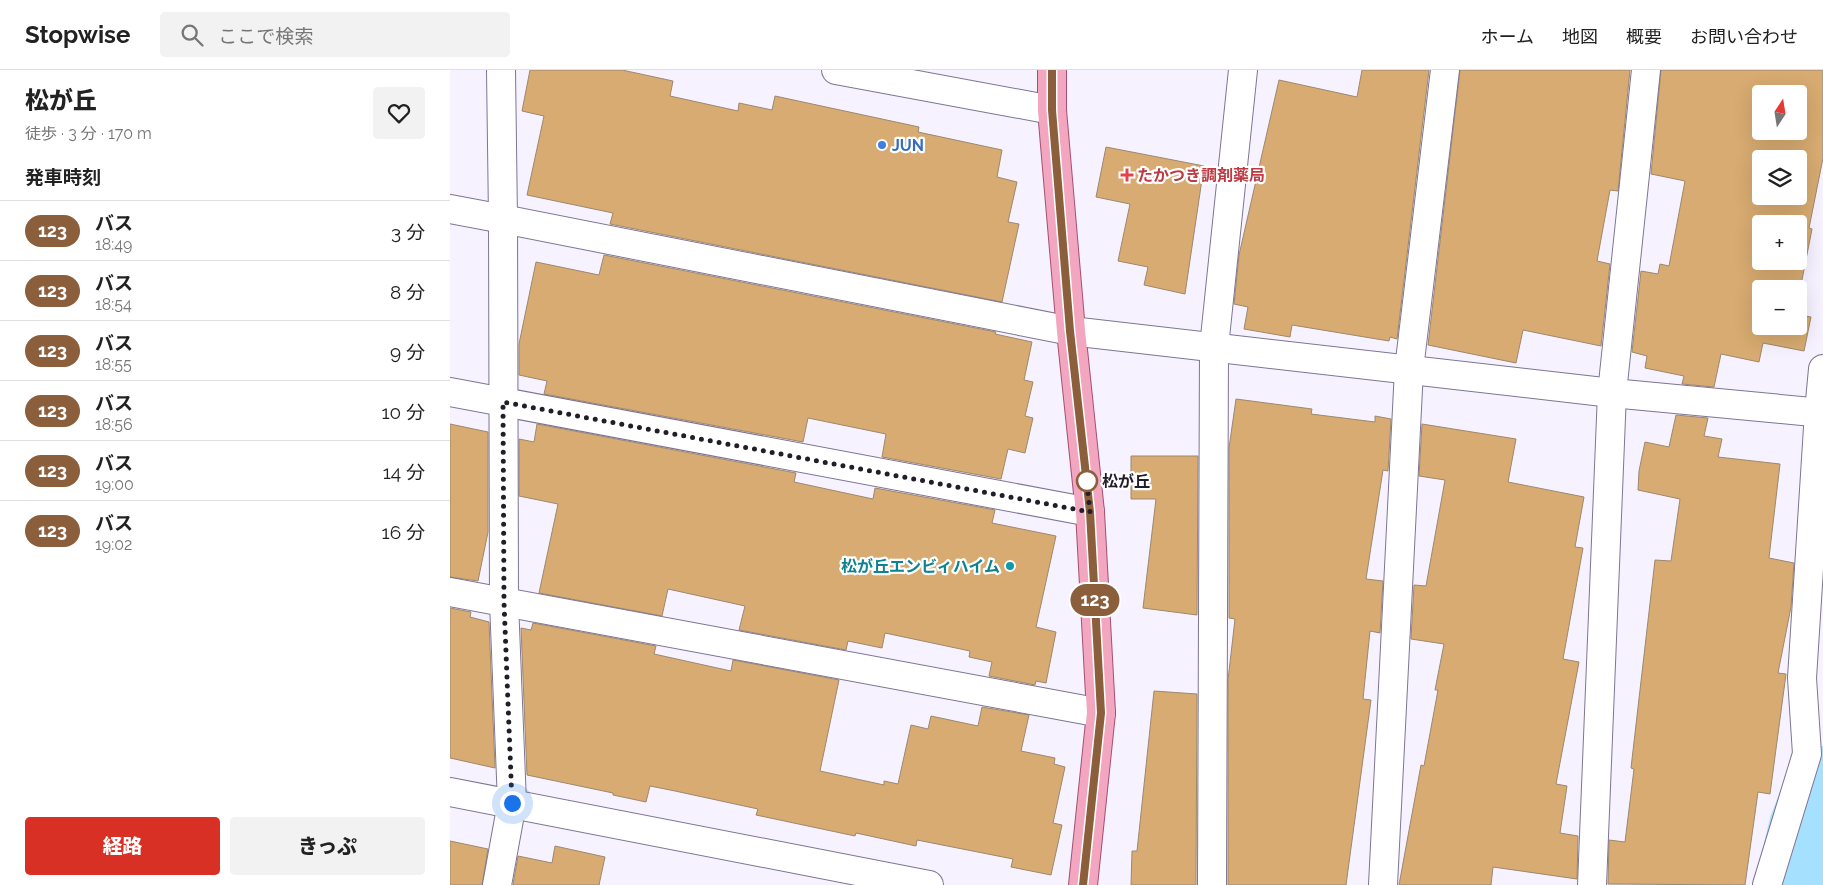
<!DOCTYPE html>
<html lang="ja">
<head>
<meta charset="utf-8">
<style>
	body { margin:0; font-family:Raleway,"Noto Sans JP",sans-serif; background:#f2f2f2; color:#222; height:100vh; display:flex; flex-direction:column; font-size:19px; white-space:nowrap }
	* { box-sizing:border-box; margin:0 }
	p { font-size:16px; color:#767676 }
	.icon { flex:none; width:28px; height:28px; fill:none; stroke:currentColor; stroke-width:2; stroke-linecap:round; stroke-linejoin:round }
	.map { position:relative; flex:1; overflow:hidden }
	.panel { display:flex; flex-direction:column; background:#fff; width:450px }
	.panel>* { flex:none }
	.badge { padding:0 10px; border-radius:16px; font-size:18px; line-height:32px }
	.needle { width:32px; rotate:12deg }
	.controls { position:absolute; left:1302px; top:15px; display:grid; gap:10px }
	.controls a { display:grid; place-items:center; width:55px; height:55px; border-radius:5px; background:#fff; box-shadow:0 5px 20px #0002; font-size:25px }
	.you { position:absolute; width:25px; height:25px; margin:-12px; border:4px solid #fff; border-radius:50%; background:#1a73e8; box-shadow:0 0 0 8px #1a73e833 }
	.map>.badge { position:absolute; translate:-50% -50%; box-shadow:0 0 0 2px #fff }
	h2 { padding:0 25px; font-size:19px; line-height:45px }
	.round { display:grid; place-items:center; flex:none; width:52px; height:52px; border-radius:5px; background:#f2f2f2 }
	.headline { display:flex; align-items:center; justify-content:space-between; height:85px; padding:0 25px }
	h1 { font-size:24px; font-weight:800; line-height:38px }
	.primary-button { display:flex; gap:10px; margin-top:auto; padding:10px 25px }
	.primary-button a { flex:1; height:58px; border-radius:5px; background:#d93025; color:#fff; font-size:20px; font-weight:800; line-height:58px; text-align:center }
	.primary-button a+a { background:#f2f2f2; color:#222 }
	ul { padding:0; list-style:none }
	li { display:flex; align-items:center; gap:15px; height:60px; padding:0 25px; border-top:1px solid #e0e0e0 }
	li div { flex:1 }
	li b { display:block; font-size:19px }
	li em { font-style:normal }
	li .badge { min-width:55px; font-weight:700; text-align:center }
	header { display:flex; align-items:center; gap:30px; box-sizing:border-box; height:70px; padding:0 25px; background:#fff; border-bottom:1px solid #e0e0e0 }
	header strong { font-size:24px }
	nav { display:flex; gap:28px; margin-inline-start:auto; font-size:18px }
	.search { width:350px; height:45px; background:#f2f2f2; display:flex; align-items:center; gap:12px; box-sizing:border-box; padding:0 18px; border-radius:5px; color:#767676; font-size:19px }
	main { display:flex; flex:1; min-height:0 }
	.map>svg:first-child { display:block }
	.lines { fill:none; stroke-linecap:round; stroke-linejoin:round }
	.river { stroke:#a5e0fe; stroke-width:74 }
	.building { fill:#d7ab71; stroke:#9d886e; fill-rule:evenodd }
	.minor-casing { stroke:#7e7592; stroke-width:30 }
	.primary-casing { stroke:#a4506f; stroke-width:30 }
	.minor { stroke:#fff; stroke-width:28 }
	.primary { stroke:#f2a6bf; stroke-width:28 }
	.line-casing { stroke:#fff; stroke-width:11 }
	.line { stroke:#8b5e3c; stroke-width:8 }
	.walk { stroke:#211d29; stroke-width:5; stroke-dasharray:0 9 }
	.shop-dot { fill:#3f7fe0; stroke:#fff; stroke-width:2 }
	.health-dot { fill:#e0444e; stroke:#fff; stroke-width:2 }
	.stop-dot { fill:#fff; stroke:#8b5e3c; stroke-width:2.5 }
	.culture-dot { fill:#0f9aa8; stroke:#fff; stroke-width:2 }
	.labels { text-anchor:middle; stroke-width:4.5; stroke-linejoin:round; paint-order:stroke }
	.shop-label { font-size:16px; font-weight:bold; fill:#366cbe; stroke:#fff; text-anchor:start }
	.health-label { font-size:16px; font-weight:bold; fill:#be3a42; stroke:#fff; text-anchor:start }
	.stop-label { font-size:16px; font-weight:bold; fill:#211d29; stroke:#fff; text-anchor:start }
	.culture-label { font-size:16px; font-weight:bold; fill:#0d838f; stroke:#fff; text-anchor:end }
</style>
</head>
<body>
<header>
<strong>Stopwise</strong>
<div class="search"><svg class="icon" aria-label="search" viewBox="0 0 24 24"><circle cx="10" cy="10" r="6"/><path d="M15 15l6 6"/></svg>ここで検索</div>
<nav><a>ホーム</a><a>地図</a><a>概要</a><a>お問い合わせ</a></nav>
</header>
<main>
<section class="panel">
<div class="headline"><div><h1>松が丘</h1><p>徒歩 · 3 分 · 170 m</p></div><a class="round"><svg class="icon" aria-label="heart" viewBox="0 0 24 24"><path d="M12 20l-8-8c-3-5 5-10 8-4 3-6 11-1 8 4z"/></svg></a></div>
<h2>発車時刻</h2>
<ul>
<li><span class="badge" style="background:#8b5e3c;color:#fff">123</span><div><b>バス</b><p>18:49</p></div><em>3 分</em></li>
<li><span class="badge" style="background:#8b5e3c;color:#fff">123</span><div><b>バス</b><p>18:54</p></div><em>8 分</em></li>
<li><span class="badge" style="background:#8b5e3c;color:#fff">123</span><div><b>バス</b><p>18:55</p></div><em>9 分</em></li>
<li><span class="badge" style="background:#8b5e3c;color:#fff">123</span><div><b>バス</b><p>18:56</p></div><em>10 分</em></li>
<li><span class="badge" style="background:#8b5e3c;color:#fff">123</span><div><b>バス</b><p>19:00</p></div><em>14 分</em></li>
<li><span class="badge" style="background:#8b5e3c;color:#fff">123</span><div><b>バス</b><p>19:02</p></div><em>16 分</em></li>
</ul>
<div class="primary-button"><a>経路</a><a>きっぷ</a></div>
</section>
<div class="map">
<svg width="1373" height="815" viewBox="0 0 1373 815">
	<rect width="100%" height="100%" fill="#f6f2ff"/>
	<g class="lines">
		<polyline class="river" points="1342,815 1356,757 1373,713"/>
	</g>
	<g class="building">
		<polygon points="80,0 172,0 223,11 220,26 288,41 289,33 322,40 325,26 469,57 468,62 552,80 547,107 567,112 558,152 569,154 552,232 160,154 163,143 77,125 94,46 72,41"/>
		<polygon points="912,0 979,0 947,269 940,267 939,271 842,255 840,267 794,259 798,237 784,234 789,185 829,10 907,27"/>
		<polygon points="1010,0 1180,0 1168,121 1160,120 1147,191 1160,194 1151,276 1073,260 1066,293 978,275"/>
		<path d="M1211 0H1373V88L1359 158 1362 159 1349 225V219H1311V256H1349V245L1361 247 1354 281 1313 273 1309 292 1271 284 1264 317 1232 314 1234 306 1195 298 1197 286 1182 282 1191 201 1208 204 1210 194 1219 196 1235 111 1201 104ZM1311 24H1349V61H1311ZM1311 89H1349V126H1311ZM1311 154H1349V191H1311Z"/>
		<polygon points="656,77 754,96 735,224 694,215 698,197 668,191 680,134 646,127"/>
		<polygon points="154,185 546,262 545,264 582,272 574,310 583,312 575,346 583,348 575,383 558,379 551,409 432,387 436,364 358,348 353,372 94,324 97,311 69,305 69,274 86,192 149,205"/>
		<polygon points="786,329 862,339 861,344 925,352 925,346 941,349 938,401 933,400 916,509 933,511 930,563 920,561 913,629 921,630 896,815 778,815 778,610 785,549 779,548 779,378"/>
		<polygon points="1226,345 1258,348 1254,366 1272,369 1268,387 1330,394 1319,488 1344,493 1341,537 1328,603 1336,604 1320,724 1308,722 1295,815 1158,814 1159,770 1175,772 1184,699 1181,698 1205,490 1221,491 1230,429 1188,420 1189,401 1195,372 1219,377"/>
		<polygon points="0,354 38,362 38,462 28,511 0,507"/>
		<polygon points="87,354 346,403 344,412 423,429 425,418 545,440 542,453 606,466 586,557 606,562 596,613 586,611 585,615 539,606 542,592 519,587 520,581 435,563 432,578 398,571 396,580 289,560 295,536 218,519 212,546 89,523 108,434 69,426 69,369 84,372"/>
		<polygon points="972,354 1066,369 1058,412 1134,427 1125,477 1133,478 1113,589 1129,592 1106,714 1117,716 1110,763 1128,766 1127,809 1043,797 1041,815 949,815 971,695 974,696 988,620 985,620 994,574 961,569 964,515 976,516 995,410 969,406"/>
		<polygon points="681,386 748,386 747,545 693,538 706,429 681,429"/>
		<polygon points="0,538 21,542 20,547 39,552 45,698 0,688"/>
		<polygon points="83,553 206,576 204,584 281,601 283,590 389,610 370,701 434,715 434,711 448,714 461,655 478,659 481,646 528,656 532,637 579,645 571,681 605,688 604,694 615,697 603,753 612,755 601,805 561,797 563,789 467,770 466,776 406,763 405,766 306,745 308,739 225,721 200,716 196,732 163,725 163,723 77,705 71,558 81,560"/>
		<polygon points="704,621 747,624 746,815 681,815 682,781 687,781"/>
		<polygon points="0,771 38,779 32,815 0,815"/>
		<polygon points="105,776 155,787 149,815 63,815 68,786 102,793"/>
	</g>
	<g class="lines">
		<g class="minor-casing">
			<g id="minor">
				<polyline points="386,0 602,40"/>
				<polyline points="0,139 53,149 621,261 1162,323 1373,343"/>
				<polyline points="0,322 640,442"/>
				<polyline points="0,522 651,643"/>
				<polyline points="0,722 479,815"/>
				<polyline points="47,815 62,733 54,532 53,149 51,0"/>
				<polyline points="762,815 764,277 793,0"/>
				<polyline points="933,815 959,299 995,0"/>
				<polyline points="1142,815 1162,323 1196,0"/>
				<polyline points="1317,815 1357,684 1352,608 1369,342 1373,299"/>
			</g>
		</g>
		<g class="primary-casing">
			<polyline id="primary" points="602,0 602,40 621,261 640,442 651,643 633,815"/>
		</g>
		<use href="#minor" class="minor"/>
		<use href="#primary" class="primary"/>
	</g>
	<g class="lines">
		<g class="line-casing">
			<polyline id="line" points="602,0 602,40 620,261 640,442 651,643 633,815"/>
		</g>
		<use href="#line" class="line"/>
		<polyline class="walk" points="62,733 54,532 53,332 640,442 636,405 637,411"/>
	</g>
	<circle class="shop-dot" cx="432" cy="75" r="5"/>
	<path class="health-dot" d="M674.5 97.5h5v5h5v5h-5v5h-5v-5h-5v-5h5z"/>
	<circle class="stop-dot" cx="637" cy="411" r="10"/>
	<circle class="culture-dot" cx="560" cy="496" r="5"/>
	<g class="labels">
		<g class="shop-label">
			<text x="442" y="81">JUN</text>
		</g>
		<g class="health-label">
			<text x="687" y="111">たかつき調剤薬局</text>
		</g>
		<g class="stop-label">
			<text x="652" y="417">松が丘</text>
		</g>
		<g class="culture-label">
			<text x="550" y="502">松が丘エンビィハイム</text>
		</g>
	</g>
</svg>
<div class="controls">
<a><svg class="needle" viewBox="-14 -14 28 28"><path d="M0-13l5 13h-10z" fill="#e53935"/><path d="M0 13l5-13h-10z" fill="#767676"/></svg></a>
<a><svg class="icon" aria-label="layers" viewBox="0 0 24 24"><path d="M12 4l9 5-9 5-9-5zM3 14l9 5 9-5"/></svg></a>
<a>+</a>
<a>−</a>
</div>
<div class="you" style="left:62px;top:733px"></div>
<b class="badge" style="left:645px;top:530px;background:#8b5e3c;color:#fff">123</b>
</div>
</main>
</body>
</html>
